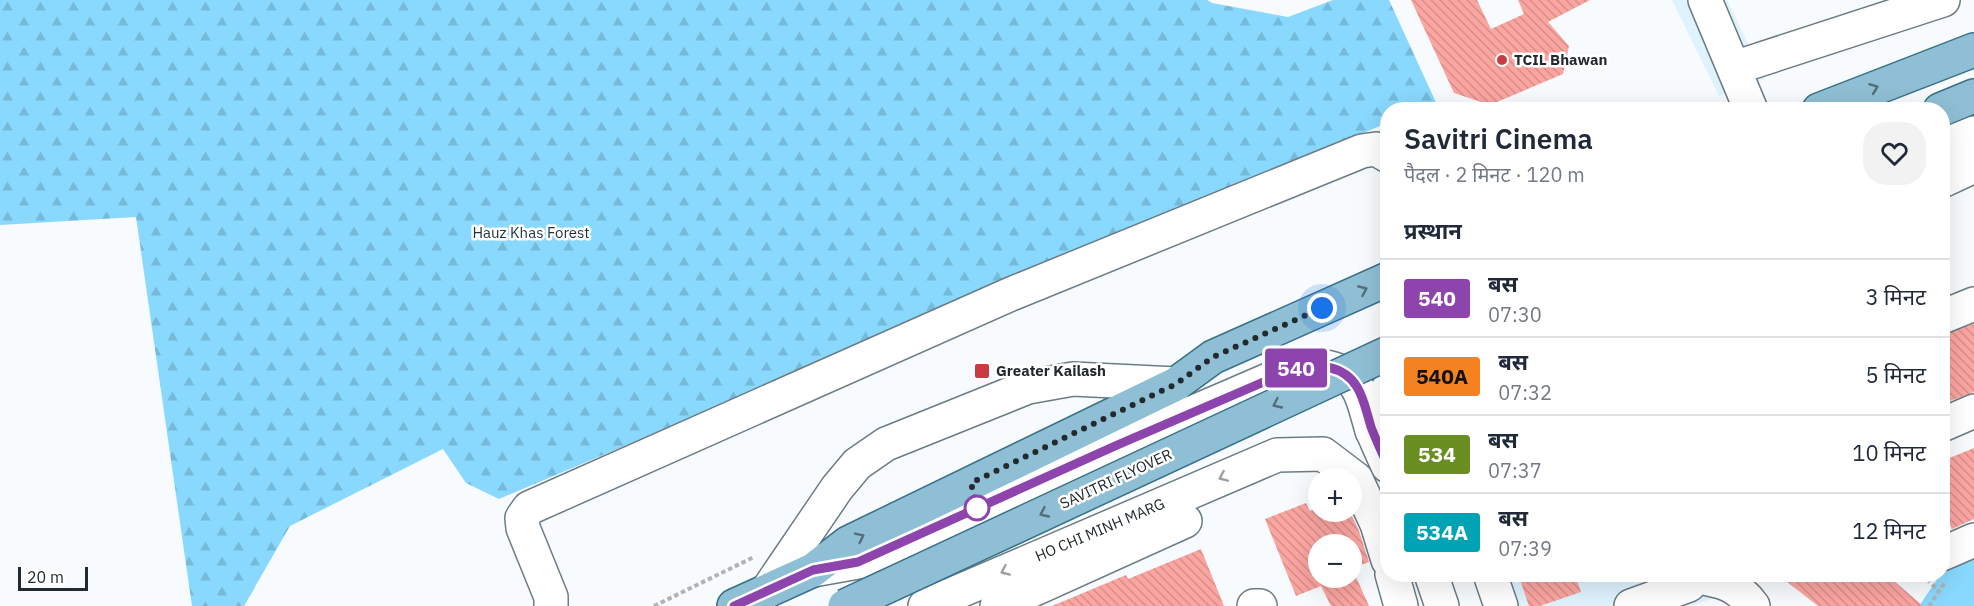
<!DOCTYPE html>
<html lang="hi">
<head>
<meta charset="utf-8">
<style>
	body { margin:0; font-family:"IBM Plex Sans","Noto Sans Devanagari",sans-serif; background:#f2f2f3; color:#1f2937; height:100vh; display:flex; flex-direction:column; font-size:22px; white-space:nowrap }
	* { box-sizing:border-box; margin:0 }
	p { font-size:20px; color:#747a83 }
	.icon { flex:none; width:33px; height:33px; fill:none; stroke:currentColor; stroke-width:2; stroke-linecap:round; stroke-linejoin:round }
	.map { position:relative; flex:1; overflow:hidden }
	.side { position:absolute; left:1380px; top:102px; width:570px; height:480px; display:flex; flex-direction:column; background:#fff; border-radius:24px; box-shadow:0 6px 24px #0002 }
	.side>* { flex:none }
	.badge { padding:0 12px; border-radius:4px; font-size:21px; line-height:39px }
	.tools { position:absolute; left:1308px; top:468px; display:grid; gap:12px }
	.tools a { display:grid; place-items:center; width:54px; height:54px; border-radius:50%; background:#fff; box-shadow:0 6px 24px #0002; font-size:30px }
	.scale { position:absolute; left:18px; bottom:15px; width:70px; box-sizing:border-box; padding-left:6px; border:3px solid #232a2e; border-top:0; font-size:16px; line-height:21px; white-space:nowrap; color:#232a2e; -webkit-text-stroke:4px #fff; paint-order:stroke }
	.you { position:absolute; width:30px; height:30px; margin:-15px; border:4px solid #fff; border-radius:50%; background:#1a73e8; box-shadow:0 0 0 9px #1a73e833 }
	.map>.badge { position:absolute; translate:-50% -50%; box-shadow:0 0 0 3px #fff }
	h2 { padding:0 24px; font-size:22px; line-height:54px }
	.round { display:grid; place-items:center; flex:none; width:63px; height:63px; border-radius:24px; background:#f2f2f3 }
	.headline { display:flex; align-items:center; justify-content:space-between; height:102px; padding:0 24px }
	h1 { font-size:28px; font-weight:600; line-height:45px }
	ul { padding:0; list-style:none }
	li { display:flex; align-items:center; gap:18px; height:78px; padding:0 24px; border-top:2px solid #e0e1e3 }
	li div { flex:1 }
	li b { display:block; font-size:22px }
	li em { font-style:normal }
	li .badge { min-width:66px; font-weight:700; text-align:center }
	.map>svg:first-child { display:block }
	.built { fill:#def3fe }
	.green { fill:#89d8fd }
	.forest { fill:url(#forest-firs) }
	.building { fill:url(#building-back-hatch); fill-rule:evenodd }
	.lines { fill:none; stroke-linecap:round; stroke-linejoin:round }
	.minor-casing { stroke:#6c7c84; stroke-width:36 }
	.major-casing { stroke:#387088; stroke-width:36 }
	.path { stroke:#afb3b6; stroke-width:4; stroke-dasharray:4.5 3; stroke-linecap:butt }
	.minor { stroke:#fff; stroke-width:33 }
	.major { stroke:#8fbfd4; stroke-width:33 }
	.major-bridge-casing { stroke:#387088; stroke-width:36; stroke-linecap:butt }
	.major-bridge { stroke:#8fbfd4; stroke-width:33 }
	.oneway { stroke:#546d79 }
	.oneway2 { stroke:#9c9fa1 }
	.line-casing { stroke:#fff; stroke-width:14 }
	.line { stroke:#8e44ad; stroke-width:9 }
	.walk { stroke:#232a2e; stroke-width:6; stroke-dasharray:0 10.8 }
	.poi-dot { fill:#ca3b41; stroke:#fff; stroke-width:2 }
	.stop-dot { fill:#fff; stroke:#8e44ad; stroke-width:3 }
	.labels { text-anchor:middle; stroke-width:5; stroke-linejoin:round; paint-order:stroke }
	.poi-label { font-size:15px; font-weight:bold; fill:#232a2e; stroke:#fff; text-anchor:start }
	.park-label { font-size:15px; fill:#1f333d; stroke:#fff }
	.street-label { font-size:15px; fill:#232a2e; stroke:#fff }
</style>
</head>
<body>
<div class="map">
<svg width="1974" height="606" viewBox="0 0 1974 606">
	<defs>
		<pattern id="forest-firs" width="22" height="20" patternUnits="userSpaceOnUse" patternTransform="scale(1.5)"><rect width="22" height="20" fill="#89d8fd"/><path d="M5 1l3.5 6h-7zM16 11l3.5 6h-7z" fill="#76bad9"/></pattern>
		<pattern id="building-back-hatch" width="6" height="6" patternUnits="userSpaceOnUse" patternTransform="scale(1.5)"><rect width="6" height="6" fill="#fba5a1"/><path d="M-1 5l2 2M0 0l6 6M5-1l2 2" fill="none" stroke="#d78e8b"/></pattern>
	</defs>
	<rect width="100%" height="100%" fill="#f8fbfd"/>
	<g class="built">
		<polygon points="1672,0 1727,0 1765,79 1719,96"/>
		<polygon points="1741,574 1752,586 1689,606 1490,606 1477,575"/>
	</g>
	<polygon class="green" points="1974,546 1974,606 1919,606 1940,575 1942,574 1943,571 1954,555"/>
	<polygon class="forest" points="0,0 1207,0 1212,3 1288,17 1333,0 1389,0 1439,109 1388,110 1387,123 499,499 466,483 443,449 290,526 244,606 192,606 136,217 0,225"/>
	<g class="building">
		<polygon points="1411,0 1477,0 1491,29 1524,14 1518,0 1590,0 1548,22 1569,46 1563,74 1490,105 1454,93"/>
		<polygon points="1974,324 1974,392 1942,404 1942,335"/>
		<polygon points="1974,448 1974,519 1952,529 1942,509 1942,461"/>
		<path d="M1306 503 1310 511 1318 507V512H1350L1359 531 1369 562 1352 568 1369 606H1331L1321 586 1296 596 1265 519ZM1318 544H1352V578H1318Z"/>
		<polygon points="1201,549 1224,606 1052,606 1126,575 1128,579"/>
		<polygon points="1518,574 1575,574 1581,592 1540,606 1529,606"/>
		<polygon points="1777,574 1886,574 1923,606 1818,606"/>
	</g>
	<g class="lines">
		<g class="minor-casing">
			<g id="minor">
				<polyline points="1705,0 1751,110"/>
				<polyline points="1734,68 1943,0"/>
				<polyline points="1942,146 1974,133"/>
				<polyline points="1942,181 1974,166"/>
				<polyline points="1942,317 1974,304"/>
				<polyline points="1942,425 1974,411"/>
				<polyline points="1372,431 1382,400 1388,389"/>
				<polyline points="1942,554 1974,540"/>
				<path d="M813 570 858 562 1115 446 1294 369C1316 363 1344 365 1357 387 1364 398 1367 414 1371 427 1376 440 1382 453 1388 466"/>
				<polyline points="1392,574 1401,606"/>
				<polyline points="1431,574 1442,606"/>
				<polyline points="1490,574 1501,606"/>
				<path d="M1697 577C1722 581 1737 584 1753 606"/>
				<polyline points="767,591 837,488 857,464 886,444 1028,387 1073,379 1176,384"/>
				<polyline points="551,606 551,597 523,528 522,518 529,508 1011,294 1362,151 1376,149 1388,156"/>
				<polyline points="925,606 1277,455 1323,454 1356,479 1377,524 1388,560"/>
				<polyline points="997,606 1185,521"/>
				<polyline points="1254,606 1260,606"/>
				<polyline points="1631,606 1689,585 1697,574"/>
			</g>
		</g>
		<g class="major-casing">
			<g id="major">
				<polyline points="1819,110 1974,50"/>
				<polyline points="1940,110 1974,96"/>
				<polyline points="734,606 813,570 848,543 1176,384 1213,357 1388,279"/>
			</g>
		</g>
		<g class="path">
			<polyline points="1927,579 1939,591"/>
			<polyline points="654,606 754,557"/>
			<polyline points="1929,606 1946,581"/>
		</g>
		<use href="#minor" class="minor"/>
		<use href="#major" class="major"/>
		<g class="major-bridge-casing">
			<polyline id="major-bridge" points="845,606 1388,353"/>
		</g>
		<use href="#major-bridge" class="major-bridge"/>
	</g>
	<defs><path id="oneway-chevron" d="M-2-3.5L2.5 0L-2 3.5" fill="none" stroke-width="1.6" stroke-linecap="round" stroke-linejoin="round" transform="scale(1.5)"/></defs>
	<g class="oneway">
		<use href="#oneway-chevron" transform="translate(1874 88) rotate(-21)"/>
		<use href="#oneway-chevron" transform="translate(1363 290) rotate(-24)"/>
		<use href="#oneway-chevron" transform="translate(1277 404) rotate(155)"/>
		<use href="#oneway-chevron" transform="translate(1044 513) rotate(155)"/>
		<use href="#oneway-chevron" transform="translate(860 537) rotate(-26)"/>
	</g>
	<g class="oneway2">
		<use href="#oneway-chevron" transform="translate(1223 477) rotate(157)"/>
		<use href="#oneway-chevron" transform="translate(1005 571) rotate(156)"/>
	</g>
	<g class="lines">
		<g class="line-casing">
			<path id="line" d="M734 606 813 570 858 562 1115 446 1294 369C1316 363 1344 365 1357 387 1364 398 1367 414 1371 427 1376 440 1382 453 1388 466"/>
		</g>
		<use href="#line" class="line"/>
		<polyline class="walk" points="977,508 971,483 1176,384 1213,357 1322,308"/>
	</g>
	<g class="poi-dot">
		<circle cx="1502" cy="60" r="6"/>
		<rect x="974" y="363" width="16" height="16" rx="3"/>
	</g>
	<circle class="stop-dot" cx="977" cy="508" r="12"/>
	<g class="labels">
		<g class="poi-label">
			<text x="1514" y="65">TCIL Bhawan</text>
			<text x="996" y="376">Greater Kailash</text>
		</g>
		<g class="park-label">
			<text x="531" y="238">Hauz Khas Forest</text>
		</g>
		<g class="street-label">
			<text transform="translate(1116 479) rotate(-25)" y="5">SAVITRI FLYOVER</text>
			<text transform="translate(1100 530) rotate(-23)" y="5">HO CHI MINH MARG</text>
		</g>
	</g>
</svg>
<div class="tools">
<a>+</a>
<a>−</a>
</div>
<div class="scale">20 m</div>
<div class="you" style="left:1322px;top:308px"></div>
<b class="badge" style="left:1296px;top:368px;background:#8e44ad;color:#fff">540</b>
<section class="side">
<div class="headline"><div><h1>Savitri Cinema</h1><p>पैदल · 2 मिनट · 120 m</p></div><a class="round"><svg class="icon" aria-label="heart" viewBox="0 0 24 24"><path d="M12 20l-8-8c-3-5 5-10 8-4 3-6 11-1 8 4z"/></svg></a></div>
<h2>प्रस्थान</h2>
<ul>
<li><span class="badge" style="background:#8e44ad;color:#fff">540</span><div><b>बस</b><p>07:30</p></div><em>3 मिनट</em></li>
<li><span class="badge" style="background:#f58220;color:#111">540A</span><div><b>बस</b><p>07:32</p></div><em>5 मिनट</em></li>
<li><span class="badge" style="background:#6b8e23;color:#fff">534</span><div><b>बस</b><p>07:37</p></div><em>10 मिनट</em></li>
<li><span class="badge" style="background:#00a3b4;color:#fff">534A</span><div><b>बस</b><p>07:39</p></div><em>12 मिनट</em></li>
</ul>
</section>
</div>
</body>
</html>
